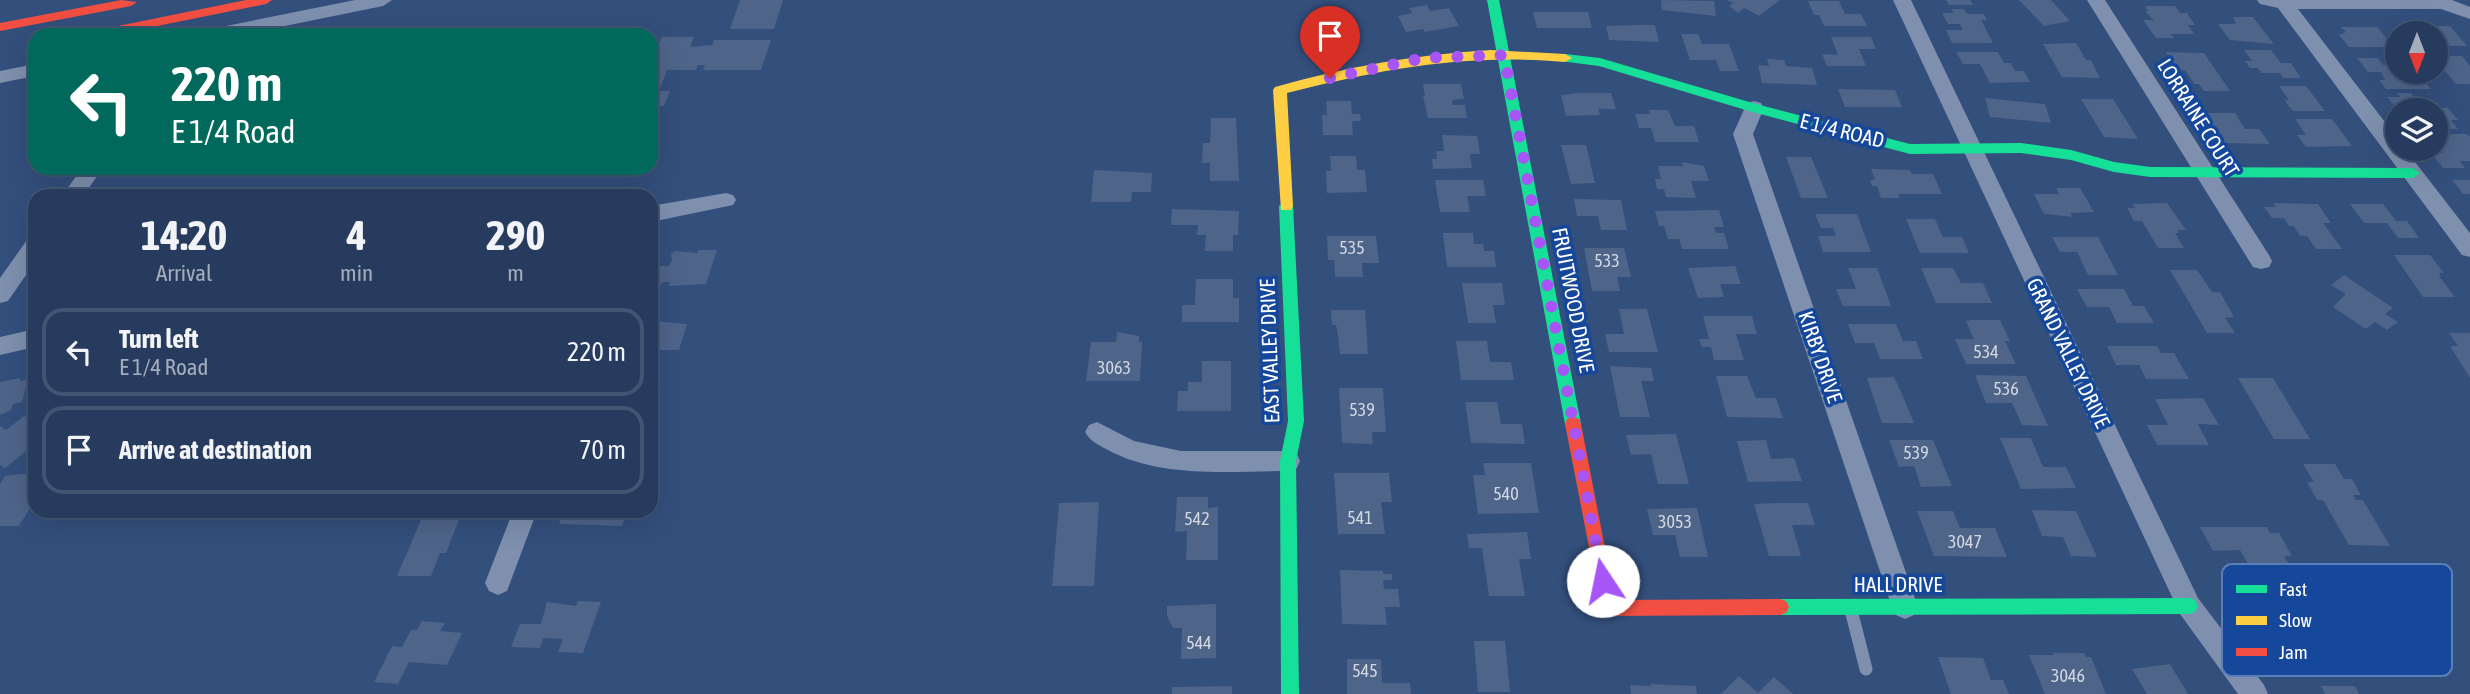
<!DOCTYPE html>
<style>
:root{--surface:#263b5d;--page:#2e4263;--text:#f1f3f6;--muted:#a4adbc;--line:#425572}
body{margin:0;font-family:"Asap Condensed",sans-serif;background:var(--page);color:var(--text);height:100vh;display:flex;flex-direction:column;font-size:26px;white-space:nowrap}
*{box-sizing:border-box;margin:0}
p{font-size:23px;color:var(--muted)}
.icon{flex:none;width:38px;height:38px;fill:none;stroke:currentColor;stroke-width:2;stroke-linecap:round;stroke-linejoin:round}
.map{position:relative;flex:1;overflow:hidden}
.panel{position:absolute;left:28px;top:189px;width:630px;height:329px;display:flex;flex-direction:column;background:var(--surface);border-radius:21px;box-shadow:0 7px 28px #0002,0 0 0 2px var(--line)}
.panel>*{flex:none}
.banner{position:absolute;left:28px;top:28px;width:630px;height:147px;border-radius:21px;box-shadow:0 7px 28px #0002,0 0 0 2px var(--line);background:#00695c;color:#fff;overflow:hidden}
.needle{width:46px;rotate:180deg}
.buttons{position:absolute;left:2385px;top:21px;display:grid;gap:14px}
.buttons a{display:grid;place-items:center;width:63px;height:63px;border-radius:50%;background:var(--surface);box-shadow:0 7px 28px #0002,0 0 0 2px var(--line);font-size:35px}
.pin{position:absolute;display:grid;place-items:center;width:60px;height:60px;color:#fff;margin:-72px -30px;border-radius:50% 50% 50% 0;rotate:-45deg;box-shadow:0 0 7px #0007}
.pin .icon{rotate:45deg}
.me{position:absolute;width:77px;margin:-38px;rotate:349deg;stroke-linejoin:round;filter:drop-shadow(0 0 5px #0008)}
.turn{display:flex;align-items:center;gap:24px;height:147px;padding:0 28px;font-size:32px}
.turn .icon{width:91px;height:91px;stroke-width:2.5}
.turn b{display:block;font-size:49px;line-height:60px}
.eta{display:flex;justify-content:space-evenly;align-items:center;height:119px;text-align:center}
.eta b{font-size:42px;font-weight:700;line-height:49px}
ul{padding:0;list-style:none}
li{display:flex;align-items:center;gap:21px;height:88px;margin:0 14px 10px;padding:0 14px;border:4px solid var(--line);border-radius:21px}
li div{flex:1}
li b{display:block;font-size:26px}
li em{font-style:normal}
.map>svg:first-child{display:block}
.building{fill:#4e6489}
.lines{fill:none;stroke-linecap:round;stroke-linejoin:round}
.lane{stroke:#7e90ae;stroke-width:13}
.street{fill:#7e90ae;fill-rule:evenodd}
.fast{fill:#16e098;fill-rule:evenodd}
.slow{fill:#ffcf43;fill-rule:evenodd}
.jam{fill:#f24e42;fill-rule:evenodd}
.route{stroke:#a855f7;stroke-width:12;stroke-dasharray:0 21.6}
.labels{text-anchor:middle;stroke-width:7;stroke-linejoin:round;paint-order:stroke}
.number-label{font-size:18px;fill:#d3d8e2}
.street-label{font-size:21px;fill:#fff;stroke:#15479a}
.key{fill:#15479a;stroke:#5b7eb8;stroke-width:2}
.key-label{font-size:19px;fill:#fff}
</style>
<div class="map">
<svg width="2470" height="694" viewBox="0 0 2470 694">
<rect width="100%" height="100%" fill="#334f7c"/>
<path class="building" d="M740,0H783L774,29H730Z
M1661,0L1714,1L1716,16L1662,10Z
M1727,0H1780L1759,16L1744,8L1738,13L1729,6L1733,3Z
M1946,0H1970L1973,5H1949Z
M2019,0H2051L2070,21L2044,26Z
M1808,1H1839L1845,14H1861L1867,26H1824L1819,15H1814Z
M1427,5L1430,11L1449,8L1459,26L1425,32L1423,29L1406,32L1398,16L1412,13L1409,8Z
M2145,6H2175L2180,13H2187L2195,25H2188L2194,34H2171L2174,38H2156L2143,20H2154L2145,11H2148Z
M1951,9H1964L1967,14H1984L1987,20H1981L1993,43H1952L1946,30H1963L1960,24H1948L1942,13H1954Z
M1533,12H1588L1592,28H1537Z
M2233,17H2253L2274,44L2230,40L2218,24H2236Z
M1638,25H1655L1659,42L1609,40L1606,26Z
M2450,26L2467,46H2436V33H2407L2402,27Z
M2341,27H2377L2394,47H2349L2339,35L2346,32Z
M1681,34H1698L1702,44H1729L1739,71H1720L1716,60H1690Z
M662,37H694L690,47L712,45L714,40H771L761,70H703L705,65H698L696,70H667L659,91H670L664,106H653L651,111V45H658Z
M1831,37H1871L1876,49H1859L1866,66H1827L1822,54L1838,55Z
M2076,43L2086,60H2091L2100,78L2062,77L2043,44Z
M2244,50H2271L2281,63H2291L2301,78H2283L2280,73H2261L2258,68H2250L2245,61H2252Z
M1956,52H1998L2004,63H2011L2015,71H2024L2030,82L1990,83L1980,64H1963Z
M2166,52L2204,53L2230,91H2204L2199,84H2194L2185,70H2176Z
M2436,56H2462L2470,66V84H2456L2436,60Z
M2357,58H2378L2383,65H2398V72H2407L2413,79L2423,80L2431,89H2386L2379,80H2385L2381,72H2368Z
M1767,59L1784,60L1786,66L1812,68L1817,85L1762,83L1758,65L1769,66Z
M1423,84H1461L1464,99L1452,100L1453,105H1465L1467,118H1428L1423,96H1425Z
M2279,86H2306L2325,111H2293L2286,103L2285,100H2289Z
M1838,89L1895,90L1902,107H1845Z
M1578,93H1611L1616,109H1598L1600,115L1566,116L1561,95Z
M2397,93H2411L2414,97H2422L2427,104L2437,103L2442,108H2448L2458,120H2451L2458,129H2436V110H2398L2387,97H2400Z
M1985,98L2045,104L2051,123L1990,117Z
M2081,99H2113L2138,139L2104,137Z
M1326,101H1351L1352,114H1360L1361,121H1352L1353,135H1323L1322,115H1327Z
M1649,110H1668L1675,126H1694L1699,142H1655L1651,128H1639L1635,114H1650Z
M2204,113H2235L2245,129H2259L2270,144L2225,143Z
M1211,118H1236L1239,181H1210V163H1202L1203,143H1210Z
M2295,119H2332L2352,146L2306,147L2297,135H2306Z
M2436,134H2468L2470,137V161H2460L2465,168H2443L2431,153H2443L2436,144Z
M1442,135L1477,136L1480,154H1470L1472,168L1433,169L1432,159H1437L1436,151H1444Z
M1561,145H1586L1595,183L1571,184Z
M1330,156H1356L1357,170H1365L1367,192L1327,193L1326,171H1331Z
M1786,157H1811L1828,198H1801Z
M1682,162L1704,166L1709,181H1691L1696,198L1666,197L1664,189H1657L1655,179H1661L1658,166H1683Z
M1871,169L1910,170L1912,174H1933L1942,194H1898L1900,198H1881L1877,186H1872L1870,180H1875Z
M1094,170L1152,173L1151,192H1132L1131,202H1091Z
M1435,180H1483L1486,196H1467L1470,212H1440Z
M2452,180H2470V194H2463Z
M2056,188H2080L2094,212L2070,213L2073,217L2044,214L2034,194H2059Z
M1574,199L1621,200L1627,230H1601L1598,216H1577Z
M2167,203L2186,230H2177L2179,233H2175L2184,248H2158L2142,221H2134L2127,208H2135L2132,204Z
M2273,203L2318,204L2331,223H2323L2342,249H2316L2307,236H2300L2294,226H2289L2284,218H2272L2264,207H2276Z
M2350,204H2383L2396,221H2407L2419,238H2398L2387,223H2364Z
M1172,209L1239,211L1238,235H1233V251H1205L1206,235H1197L1198,225H1171Z
M1719,210L1724,227H1714L1716,233H1724L1729,249H1682L1679,239H1668L1664,226H1659L1655,211Z
M1815,214H1857L1871,252H1823L1818,236H1836L1833,228H1821Z
M1906,219H1935L1943,237H1962L1969,253H1920Z
M1443,233H1473L1474,244H1483L1484,251H1494L1496,267H1447Z
M1327,236H1376L1379,263H1362L1363,277H1335L1334,260H1328Z
M2052,237H2098L2118,275H2088L2077,252H2060Z
M1584,248H1624L1631,277H1617L1620,291H1592Z
M698,250H717L706,284L669,286L670,282H662L660,287H651V266H669L672,260L671,254L675,251L697,253Z
M2394,255H2430L2444,273H2439L2441,276H2439L2455,297H2423Z
M1735,266L1741,284H1720L1724,297L1698,298L1688,268Z
M1848,268H1877L1891,306H1843L1836,289H1856Z
M1921,268H1953L1961,283H1983L1992,303H1936Z
M2170,270H2197L2212,292H2220L2234,317L2225,318L2235,333H2207Z
M2344,275L2393,308L2385,314L2398,322L2387,330L2375,322L2366,329L2333,307L2346,294L2331,285Z
M1196,279H1233V298H1239V322H1182V305H1195Z
M1462,283H1502L1505,305H1493L1496,323H1468Z
M2077,289H2124L2133,306H2144L2154,323H2117L2109,307H2087Z
M1619,309H1647L1658,352H1609L1605,334H1624Z
M1331,310H1365L1368,354H1340L1338,335L1336,325H1332Z
M1703,316H1752L1757,334H1736L1744,360H1714L1711,347H1702L1699,339H1709Z
M1973,320H2000L2010,341H2005L2016,364H1966L1955,339H1974L1966,321Z
M653,321L687,324L679,350H651Z
M1848,324H1896L1903,341H1916L1923,359H1880L1874,343H1855Z
M1117,332L1139,336V342H1142L1140,381H1086L1091,342H1116Z
M2449,333H2470V378L2450,346H2458Z
M1456,341H1487L1490,362H1511L1514,380H1461Z
M2107,346H2157L2161,353H2174L2189,379H2146L2139,365H2116Z
M1202,361H1231V411H1177L1178,391H1188V382H1202Z
M1610,366L1651,368L1654,381H1641L1650,417H1620Z
M1975,375L2026,376L2048,426L2022,425L2012,403H1986Z
M1716,376H1747L1756,398H1776L1783,418L1727,417Z
M1894,377L1902,394L1914,423H1882L1867,378Z
M20,378V381L28,379L22,402L13,404L11,410L0,415V382Z
M2238,378H2273L2310,439H2274Z
M651,388H661L652,418L651,417Z
M1339,388H1383L1386,432H1372L1373,444L1342,443Z
M2203,398L2219,425L2198,424L2209,445H2157L2147,425H2168L2155,399Z
M1465,402H1497L1501,424H1522L1525,444L1471,443Z
M24,416L35,423V444L5,468L0,465V426L6,430Z
M1676,434L1689,484H1658L1651,454L1631,455L1626,435Z
M2000,438H2031L2043,467H2066L2076,488L2021,489Z
M1766,440L1771,459L1794,458L1802,481L1748,482L1737,441Z
M1889,440H1933L1952,486L1921,487L1914,466L1899,467Z
M1483,463H1531L1539,513L1478,514L1473,475H1485Z
M2303,464H2335L2344,479H2352L2361,495H2353L2356,500H2363L2390,546L2349,545L2323,500H2317L2307,482H2314Z
M1334,473H1389L1392,502H1381L1385,534H1338Z
M20,474H35V500L19,526H0V484L5,476Z
M1177,497H1208V508L1218,507V560H1186L1187,531L1175,532Z
M1099,502L1094,586H1052L1059,503Z
M1782,503H1808L1815,525H1792L1801,556H1769L1754,504Z
M1697,508L1708,557H1680L1675,535H1653L1647,509Z
M2032,510L2076,511L2097,557L2071,556L2063,537L2042,536Z
M564,511H627L622,526L559,524Z
M1917,511H1953L1960,528H1995L2007,557L1934,556Z
M462,512L446,553H440L431,576H397L424,513Z
M2200,527H2267L2270,533H2279L2292,556H2284L2290,566L2250,567L2240,550L2213,551Z
M1527,532L1531,559H1519L1525,596H1489L1482,548H1469L1467,534Z
M1340,570L1383,571V574H1392V580H1383L1384,589H1398L1400,607H1385L1387,625L1342,624Z
M578,601L601,602L583,653L558,652L563,639L543,638L540,648L511,647L520,624H541L547,602L576,606Z
M1216,604V658L1181,659L1182,628H1173L1167,616V606Z
M422,621L445,623L440,631L462,633L447,665L409,662L398,684L374,682L392,646L402,647L411,630H417Z
M1474,641H1505L1510,692H1478Z
M2053,653H2084L2086,657H2091L2106,694H2045L2029,655H2054Z
M1938,657L1983,658L1991,680H2003L2009,694H1951Z
M1347,659H1381L1382,683H1410L1411,694H1347Z
M2170,664L2188,694H2147L2132,669Z
M1739,676L1758,693L1774,677L1793,694H1721Z
M1651,684L1696,686L1697,694H1631L1630,685L1651,686Z
M1232,686V694H1172V687Z
M2321,686H2355L2359,694H2325Z"/>
<g class="lines">
<path class="lane" d="M1851,610L1866,669"/>
<path class="street" d="M355,0H392L383,6L240,35H202L211,29Z
M1893,0H1911L2198,598L2264,685L2268,694H2238L2180,614Z
M2087,0H2105L2269,255L2272,261L2269,267L2261,269L2253,267Z
M2257,0H2452L2470,7V19L2441,9H2298L2398,139V149H2405L2470,233V257L2462,255L2278,8L2260,4Z
M35,64V76L0,83V71Z
M1754,101L1761,103L1764,108L1753,134L1918,607L1914,615L1905,619L1896,615L1892,607L1733,134L1747,103Z
M82,168H103L83,196H62Z
M726,193L733,195L736,200L733,205L651,222V206Z
M35,238V262L8,301L0,303V278L27,240Z
M35,329V347L0,355V337Z
M1097,422L1134,441L1181,451H1288L1297,454L1300,461L1297,468L1288,471C1228,471 1160,479 1106,449C1097,444 1090,441 1085,432L1089,425Z
M513,511H537L507,591L498,595L489,591L485,583Z"/>
<path class="fast" d="M1487,0H1499L1581,424L1579,429L1573,431L1567,429L1565,424Z
M1565,54L1600,58L1756,104L1910,144L2021,143L2071,150L2114,162L2150,167L2413,168L2420,173L2413,178L2150,177L2114,172L2071,160L2021,153L1910,154L1749,111L1599,66L1560,61V55Z
M1286,201L1293,206L1304,421L1296,461L1299,694H1281L1280,461L1288,421L1279,206Z
M2189,598L2195,600L2198,606L2195,612L2189,614L1780,615L1774,613L1771,607L1774,601L1780,599Z"/>
<path class="slow" d="M1491,50L1565,54L1572,58L1565,62C1467,53 1381,69 1287,93L1293,206L1291,210H1281L1273,90L1275,87C1346,67 1418,54 1491,50Z"/>
<path class="jam" d="M121,0L137,2L131,6L0,31V23Z
M246,0H272L266,4L113,35H87L93,31Z
M1573,417L1579,419L1581,424L1615,600L1780,599L1786,601L1789,607L1786,613L1780,615L1608,616L1602,614L1565,424L1567,419Z"/>
</g>
<g class="lines">
<path class="route" d="M1330,78L1424,58L1504,55L1603,581"/>
</g>
<g class="labels">
<g class="number-label">
<text x="1352" y="254">535</text>
<text x="1607" y="267">533</text>
<text x="1986" y="358">534</text>
<text x="1114" y="374">3063</text>
<text x="2006" y="395">536</text>
<text x="1362" y="416">539</text>
<text x="1916" y="459">539</text>
<text x="1506" y="500">540</text>
<text x="1360" y="524">541</text>
<text x="1197" y="525">542</text>
<text x="1675" y="528">3053</text>
<text x="1965" y="548">3047</text>
<text x="1199" y="649">544</text>
<text x="1365" y="677">545</text>
<text x="2068" y="682">3046</text>
</g>
<g class="street-label">
<text transform="translate(2198 118) rotate(58)" y="7">LORRAINE COURT</text>
<text transform="translate(1842 131) rotate(14)" y="7">E 1/4 ROAD</text>
<text transform="translate(1573 300) rotate(79)" y="7">FRUITWOOD DRIVE</text>
<text transform="translate(1270 351) rotate(-92)" y="7">EAST VALLEY DRIVE</text>
<text transform="translate(2068 353) rotate(64)" y="7">GRAND VALLEY DRIVE</text>
<text transform="translate(1820 357) rotate(71)" y="7">KIRBY DRIVE</text>
<text x="1898" y="592">HALL DRIVE</text>
</g>
</g>
<rect x="2222" y="564" width="230" height="112" rx="10" class="key"/>
<rect x="2236" y="585" width="31" height="8" fill="#16e098"/>
<rect x="2236" y="616" width="31" height="9" fill="#ffcf43"/>
<rect x="2236" y="648" width="31" height="8" fill="#f24e42"/>
<g class="key-label">
<text x="2279" y="596">Fast</text>
<text x="2279" y="627">Slow</text>
<text x="2279" y="659">Jam</text>
</g>
</svg>
<div class="buttons">
<a><svg class="needle" viewBox="-14 -14 28 28"><path d="M0-13l5 13h-10z" fill="#e53935"/><path d="M0 13l5-13h-10z" fill="#a4adbc"/></svg></a>
<a><svg class="icon" aria-label="layers" viewBox="0 0 24 24"><path d="M12 4l9 5-9 5-9-5zM3 14l9 5 9-5"/></svg></a>
</div>
<div class="pin" style="left:1330px;top:78px;background:#d93025"><svg class="icon" aria-label="arrive" viewBox="0 0 24 24"><path d="M6 21V4h12l-3 4 3 4H6"/></svg></div>
<svg class="me" style="left:1603px;top:581px" viewBox="-20 -20 40 40"><circle r="19" fill="#fff"/><path d="M0-13L10 11 0 6-10 11z" fill="#a855f7"/></svg>
<div class="banner">
<div class="turn"><svg class="icon" aria-label="left" viewBox="0 0 24 24"><path d="M17 20v-9H6M10 6l-5 5 5 5"/></svg><div><b>220 m</b>E 1/4 Road</div></div>
</div>
<section class="panel">
<div class="eta">
<div><b>14:20</b><p>Arrival</p></div>
<div><b>4</b><p>min</p></div>
<div><b>290</b><p>m</p></div>
</div>
<ul>
<li><svg class="icon" aria-label="left" viewBox="0 0 24 24"><path d="M17 20v-9H6M10 6l-5 5 5 5"/></svg><div><b>Turn left</b><p>E 1/4 Road</p></div><em>220 m</em></li>
<li><svg class="icon" aria-label="arrive" viewBox="0 0 24 24"><path d="M6 21V4h12l-3 4 3 4H6"/></svg><div><b>Arrive at destination</b></div><em>70 m</em></li>
</ul>
</section>
</div>
